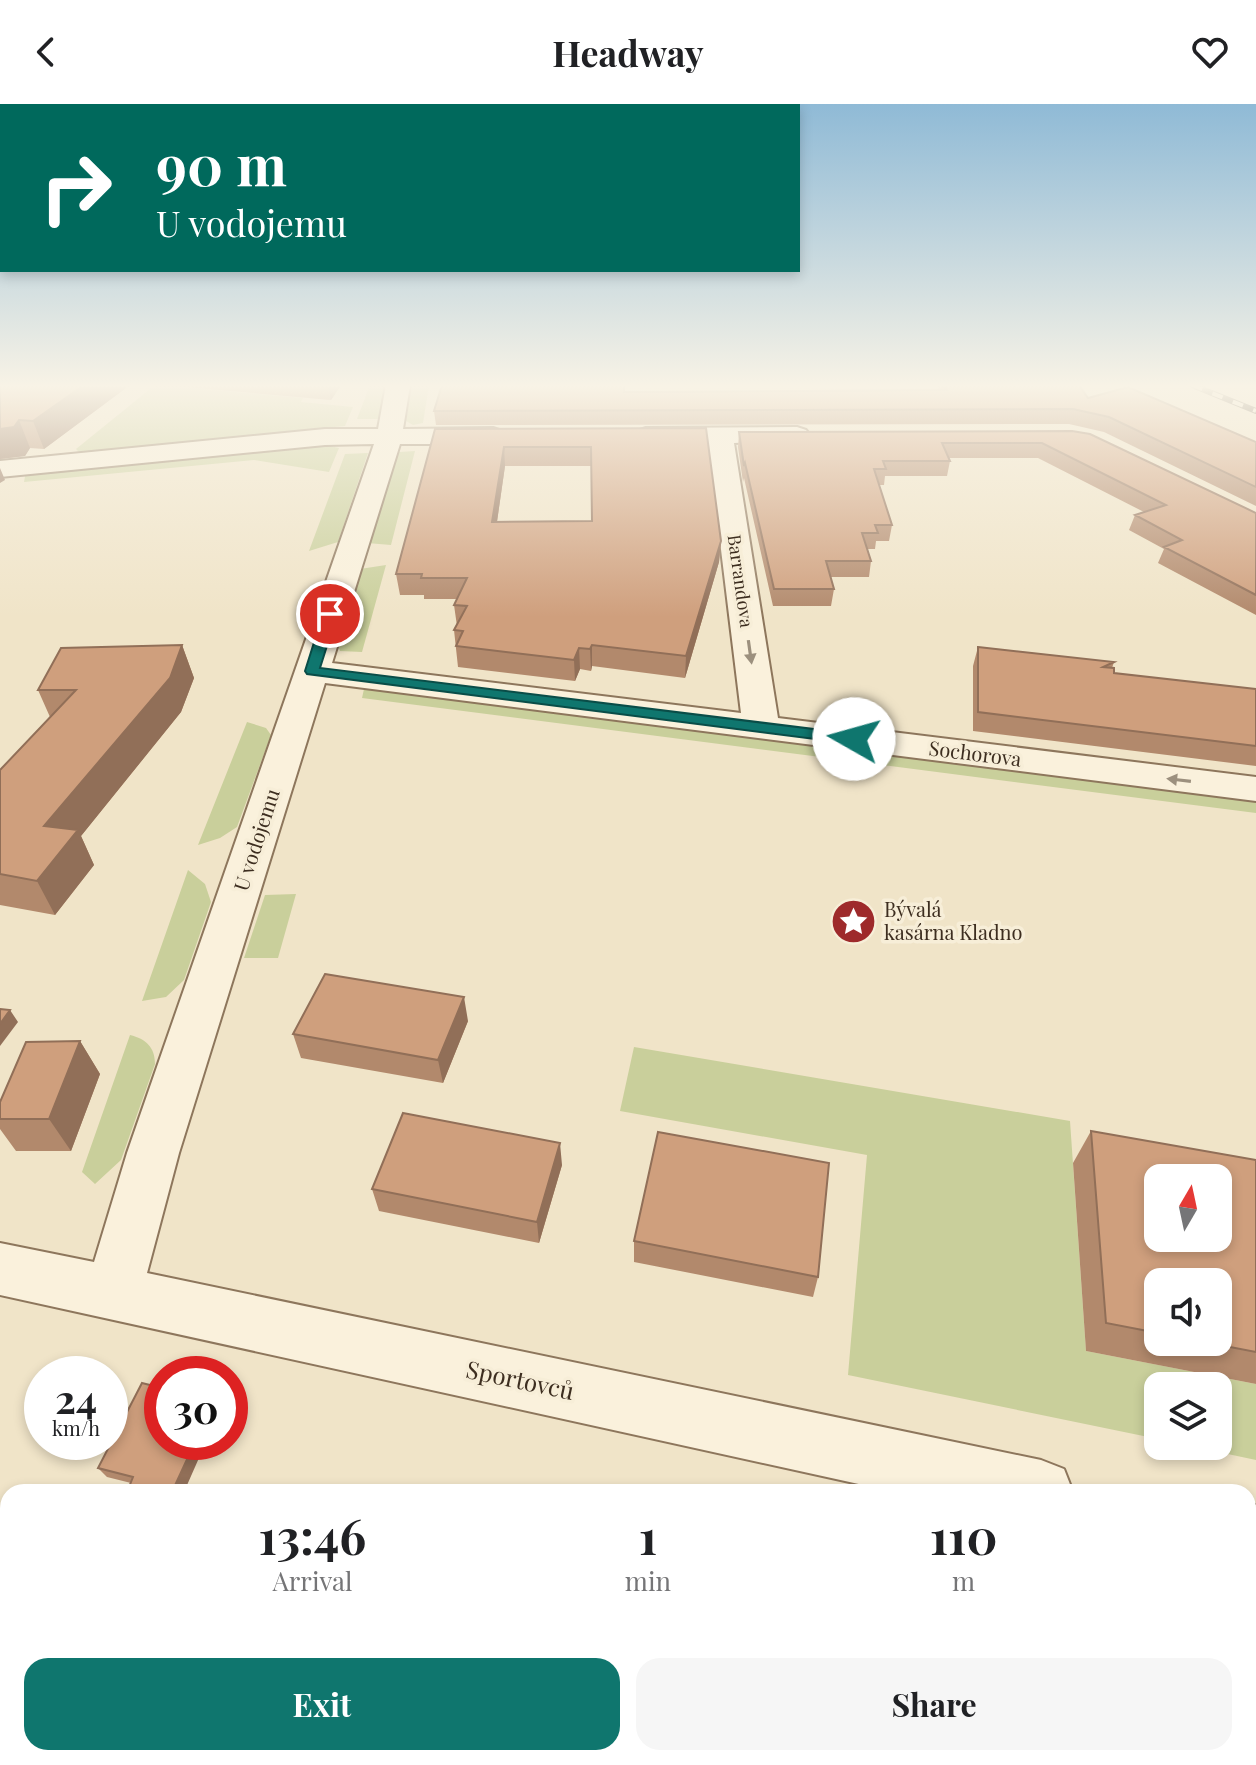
<!DOCTYPE html>
<meta charset="utf-8">
<style>
:root{--surface:#fff;--page:#f6f6f6;--text:#202124;--muted:#757577;--accent:#0f766e}
body{margin:0;font-family:"Playfair Display",serif;background:var(--page);color:var(--text);height:100vh;display:flex;flex-direction:column;font-size:30px;white-space:nowrap}
*{box-sizing:border-box;margin:0}
p{font-size:26px;color:var(--muted)}
.icon{flex:none;width:44px;height:44px;fill:none;stroke:currentColor;stroke-width:2;stroke-linecap:round;stroke-linejoin:round}
.map{position:relative;flex:1;overflow:hidden}
.sheet{position:absolute;left:0px;top:1380px;width:1256px;height:282px;display:flex;flex-direction:column;background:var(--surface);border-radius:24px 24px 0 0;box-shadow:0 4px 12px #0003}
.sheet>*{flex:none}
.banner{position:absolute;left:0px;top:0px;width:800px;height:168px;box-shadow:0 4px 12px #0003;background:#00695c;color:#fff;overflow:hidden}
.needle{width:52px;rotate:9deg}
.controls{position:absolute;left:1144px;top:1060px;display:grid;gap:16px}
.controls a{display:grid;place-items:center;width:88px;height:88px;border-radius:16px;background:var(--surface);box-shadow:0 4px 12px #0003;font-size:40px}
.speed{position:absolute;left:24px;top:1252px;display:flex;gap:16px;font-size:40px;font-weight:700;text-align:center}
.speed>*{display:grid;place-content:center;width:104px;height:104px;border-radius:50%;background:var(--surface);box-shadow:0 4px 12px #0003;line-height:1}
.speed small{font-size:20px;font-weight:400}
.speed .limit{border:12px solid #d22;background:#fff;color:#111}
.pin{position:absolute;display:grid;place-items:center;width:68px;height:68px;color:#fff;margin:-34px;border:4px solid #fff;border-radius:50%;box-shadow:0 2px 8px #0007}
.me{position:absolute;width:88px;margin:-44px;rotate:277deg;stroke-linejoin:round;filter:drop-shadow(0 0 6px #0008)}
.turn{display:flex;align-items:center;gap:28px;height:168px;padding:0 24px;font-size:36px}
.turn .icon{width:104px;height:104px;stroke-width:2.5}
.turn b{display:block;font-size:56px;line-height:68px}
.eta{display:flex;justify-content:space-evenly;align-items:center;height:136px;text-align:center}
.eta b{font-size:48px;font-weight:700;line-height:56px}
.primary-button{display:flex;gap:16px;margin-top:auto;padding:16px 24px}
.primary-button a{flex:1;height:92px;border-radius:24px;background:var(--accent);color:#fff;font-size:32px;font-weight:700;line-height:92px;text-align:center}
.primary-button a+a{background:var(--page);color:var(--text)}
header{display:flex;justify-content:space-between;align-items:center;height:104px;padding:0 24px;background:var(--surface);font-size:36px;font-weight:700}
.map>svg:first-child{display:block}
.green{fill:#c9cf9b}
.lines{fill:none;stroke-linecap:round;stroke-linejoin:round}
.street-casing{stroke:#8d765c;stroke-width:4}
.street{fill:#faf1dc;fill-rule:evenodd}
.rail-casing{stroke:#3d2e20;stroke-width:6}
.rail{stroke:#f7eed8;stroke-width:4;stroke-dasharray:11;stroke-linecap:butt}
.wall{fill:#b2896c;fill-rule:evenodd}
.shaded-wall{fill:#916f58}
.building{fill:#cf9f7d;stroke:#916f58;stroke-width:2;fill-rule:evenodd}
.oneway{fill:#9c907e}
.route{fill:#0f766e;stroke:#0a4d48;stroke-width:2}
.labels{text-anchor:middle;stroke-width:7;stroke-linejoin:round;paint-order:stroke}
.far-street-label{font-size:18px;fill:#3d2e20;stroke:#f7eed8}
.street-label{font-size:20px;fill:#3d2e20;stroke:#f7eed8}
.poi-label{font-size:20px;fill:#3d2e20;stroke:#f7eed8;text-anchor:start}
.near-street-label{font-size:24px;fill:#3d2e20;stroke:#f7eed8}
</style>
<header><svg class="icon" aria-label="back" viewBox="0 0 24 24"><path d="M15 5l-7 7 7 7"/></svg>Headway<svg class="icon" aria-label="heart" viewBox="0 0 24 24"><path d="M12 20l-8-8c-3-5 5-10 8-4 3-6 11-1 8 4z"/></svg></header>
<div class="map">
<svg width="1256" height="1661" viewBox="0 0 1256 1661">
<rect width="100%" height="100%" fill="#f0e4c8"/>
<path class="green" d="M155,281L303,294L301,298L353,303L345,322L79,348L76,345Z
M370,281H386L380,315H357Z
M412,281H429L423,319L413,321L406,317Z
M316,339L339,344L329,368L254,356L24,378L26,367Z
M415,347L391,441L367,439L396,351L399,348Z
M368,349L338,438L309,447L345,350Z
M386,461L362,548L340,547L337,538L360,465Z
M364,585L1256,696V709L362,594Z
M247,618L266,624L271,631L237,723L220,734L198,741Z
M188,766L205,780L211,798L184,876L166,893L142,897Z
M296,790L278,854H244L265,791Z
M130,931C146,935 155,943 155,960L121,1056L95,1080L82,1068Z
M634,943L1070,1017L1086,1247L1256,1280V1356L1190,1342H1218V1282H1158V1335L848,1271L867,1051L620,1007Z
M0,1477L8,1494V1609L0,1616Z"/>
<g class="lines">
<defs>
<path id="street" d="M386,281H410L403,325L493,324L502,327L506,332L502,337L493,340H400L332,559L741,609L708,339L646,340L637,337L633,332L637,327L646,324L797,323L806,326L810,331L806,336L734,339L778,614L1256,673V697L325,579L179,1049L147,1169L1041,1356L1064,1365L1073,1388H895L0,1191V1139L94,1158L127,1049L374,340L325,341L0,373V357L325,325H378Z
M1248,1399L1256,1401V1467L1248,1465Z"/>
</defs>
<use href="#street" class="street-casing"/>
<use href="#street" class="street"/>
<defs>
<path id="rail" d="M1192,281L1256,307"/>
</defs>
<use href="#rail" class="rail-casing"/>
<use href="#rail" class="rail"/>
</g>
<path class="wall" d="M0,281H130L44,345L30,344L25,352L0,355Z
M162,281H341L331,296Z
M939,281H1079L1088,294L1256,338V402L1104,328L1069,320L436,321L434,307L624,288L938,286Z
M706,324L721,437L719,458L685,574L592,562L591,567L580,565L575,577L458,563L454,526L457,522L454,501L457,495H424V491H400L396,470L435,325ZM505,362H591L592,417L497,418Z
M1072,327L1256,409V511L1158,459L1164,445L1129,426L1135,411L1144,408L1038,354H949L950,357L947,372H885L884,381H879L892,421L889,437H876L875,445H867L871,457L869,473H831L834,485L831,502H773L744,374L743,378L738,343L739,328Z
M182,541L194,574L181,608L81,732L94,761L55,811L0,801V666L50,613L38,586Z
M978,543L1114,558L1112,564L1114,569L1256,585V662L973,627V562Z
M468,917L443,979L301,954L293,930Z
M80,937L100,970L71,1047H16L0,1025V998Z
M1091,1027L1256,1056V1280L1086,1247L1073,1059ZM1158,1178L1218,1238H1158Z
M562,1061L539,1139L379,1107L372,1085Z
M634,1137L818,1173L813,1193L634,1158Z
M142,1279L184,1388L131,1379L107,1373L98,1364Z"/>
<path class="shaded-wall" d="M84,281H130L44,345L33,317Z
M328,281H341L331,296Z
M19,316L30,344L25,352L0,355V325Z
M504,343L505,362L494,438L492,418Z
M0,364L5,376L0,379Z
M721,437L719,458L685,574L686,552Z
M182,541L194,574L181,608L81,732L94,761L55,811L37,777L44,722Z
M592,541V562L591,567L590,545Z
M579,544L580,565L575,577L574,556Z
M464,893L468,917L443,979L438,956Z
M10,906L18,918L0,942V920Z
M80,937L100,970L71,1047L49,1015Z
M560,1039L562,1061L539,1139L537,1118Z
M195,1338H206L184,1388H172Z
M167,1654H193L186,1661H167L165,1656Z"/>
<path class="building" d="M0,281H84L33,317L19,316L14,323L0,325Z
M442,281H624V288L947,286L944,281H1079L1088,294L1128,283L1256,338V383L1109,313L1073,305L434,307Z
M706,324L721,437L686,552L592,541L590,545L579,544L574,556L456,542L463,527L454,526L467,502L454,501L467,474H421L422,470H396L435,325ZM504,343H591L592,417L492,418Z
M1072,327L1090,330L1256,409V491L1164,443L1182,436L1135,411L1166,401L1042,339H942L950,357H883L886,365H874L892,421H875L878,429H862L871,457H826L834,485H774L745,359L744,362L739,328Z
M182,541L170,574L44,722L78,726L37,777L0,770V666L76,586H38L61,544Z
M978,543L1114,558L1103,563L1114,564V569L1256,585V642L978,608Z
M325,870L464,893L438,956L293,930Z
M0,905L10,906L0,920Z
M80,937L49,1015H0V998L26,938Z
M403,1009L560,1039L537,1118L372,1085Z
M1091,1027L1256,1056V1248L1204,1238H1218V1178H1158V1229L1106,1219ZM1158,1074H1218V1134H1158Z
M658,1028L829,1059L818,1173L634,1137Z
M142,1279L162,1284V1338H195L172,1388H127L133,1373L98,1364Z
M33,1654H167L165,1656L167,1661H25Z"/>
<defs><path id="oneway-solid" d="M-6-.8H1V-3.2L6.5 0L1 3.2V.8H-6Z" transform="scale(2)"/></defs>
<g class="oneway">
<use href="#oneway-solid" transform="translate(750 548) rotate(82)"/>
<use href="#oneway-solid" transform="translate(1179 676) rotate(-173)"/>
</g>
<linearGradient id="sky" x2="0" y2="1"><stop stop-color="#8fbad6"/><stop offset="0.55" stop-color="#f8f3e6"/><stop offset="1" stop-color="#f8f3e6" stop-opacity="0"/></linearGradient>
<rect width="1256" height="513" fill="url(#sky)"/>
<path class="route" d="M330,506L337,510L320,564L854,630L861,635L854,640L307,570L305,567L323,510Z"/>
<defs>
<symbol id="sight-disc" viewBox="-11 -11 22 22"><circle r="9.5" fill="#9e2a2b" stroke="#f7eed8"/><path d="M0-6L1.8-2.2L6-1.7L2.9 1.2L3.7 5.4L0 3.3L-3.7 5.4L-2.9 1.2L-6-1.7L-1.8-2.2Z" fill="#fff"/></symbol>
</defs>
<g fill-rule="evenodd">
<use href="#sight-disc" x="828" y="792" width="51" height="51"/>
</g>
<g class="labels">
<g class="far-street-label">
<text transform="translate(740 477) rotate(82)" y="6">Barrandova</text>
</g>
<g class="street-label">
<text transform="translate(975 650) rotate(7)" y="7">Sochorova</text>
<text transform="translate(257 736) rotate(-72)" y="7">U vodojemu</text>
</g>
<g class="poi-label">
<text x="884" y="813">Bývalá<tspan x="884" dy="23">kasárna Kladno</tspan></text>
</g>
<g class="near-street-label">
<text transform="translate(520 1277) rotate(12)" y="8">Sportovců</text>
</g>
</g>
</svg>
<div class="controls">
<a><svg class="needle" viewBox="-14 -14 28 28"><path d="M0-13l5 13h-10z" fill="#e53935"/><path d="M0 13l5-13h-10z" fill="#757577"/></svg></a>
<a><svg class="icon" aria-label="sound" viewBox="0 0 24 24"><path d="M4 9h4l5-4v14l-5-4H4zM17 9q2 3 0 6"/></svg></a>
<a><svg class="icon" aria-label="layers" viewBox="0 0 24 24"><path d="M12 4l9 5-9 5-9-5zM3 14l9 5 9-5"/></svg></a>
</div>
<div class="speed"><div>24<small>km/h</small></div><div class="limit">30</div></div>
<div class="pin" style="left:330px;top:510px;background:#d93025"><svg class="icon" aria-label="arrive" viewBox="0 0 24 24"><path d="M6 21V4h12l-3 4 3 4H6"/></svg></div>
<svg class="me" style="left:854px;top:635px" viewBox="-20 -20 40 40"><circle r="19" fill="#fff"/><path d="M0-13L10 11 0 6-10 11z" fill="#0f766e"/></svg>
<div class="banner">
<div class="turn"><svg class="icon" aria-label="right" viewBox="0 0 24 24"><path d="M7 20v-9h11M14 6l5 5-5 5"/></svg><div><b>90 m</b>U vodojemu</div></div>
</div>
<section class="sheet">
<div class="eta">
<div><b>13:46</b><p>Arrival</p></div>
<div><b>1</b><p>min</p></div>
<div><b>110</b><p>m</p></div>
</div>
<div class="primary-button"><a>Exit</a><a>Share</a></div>
</section>
</div>
